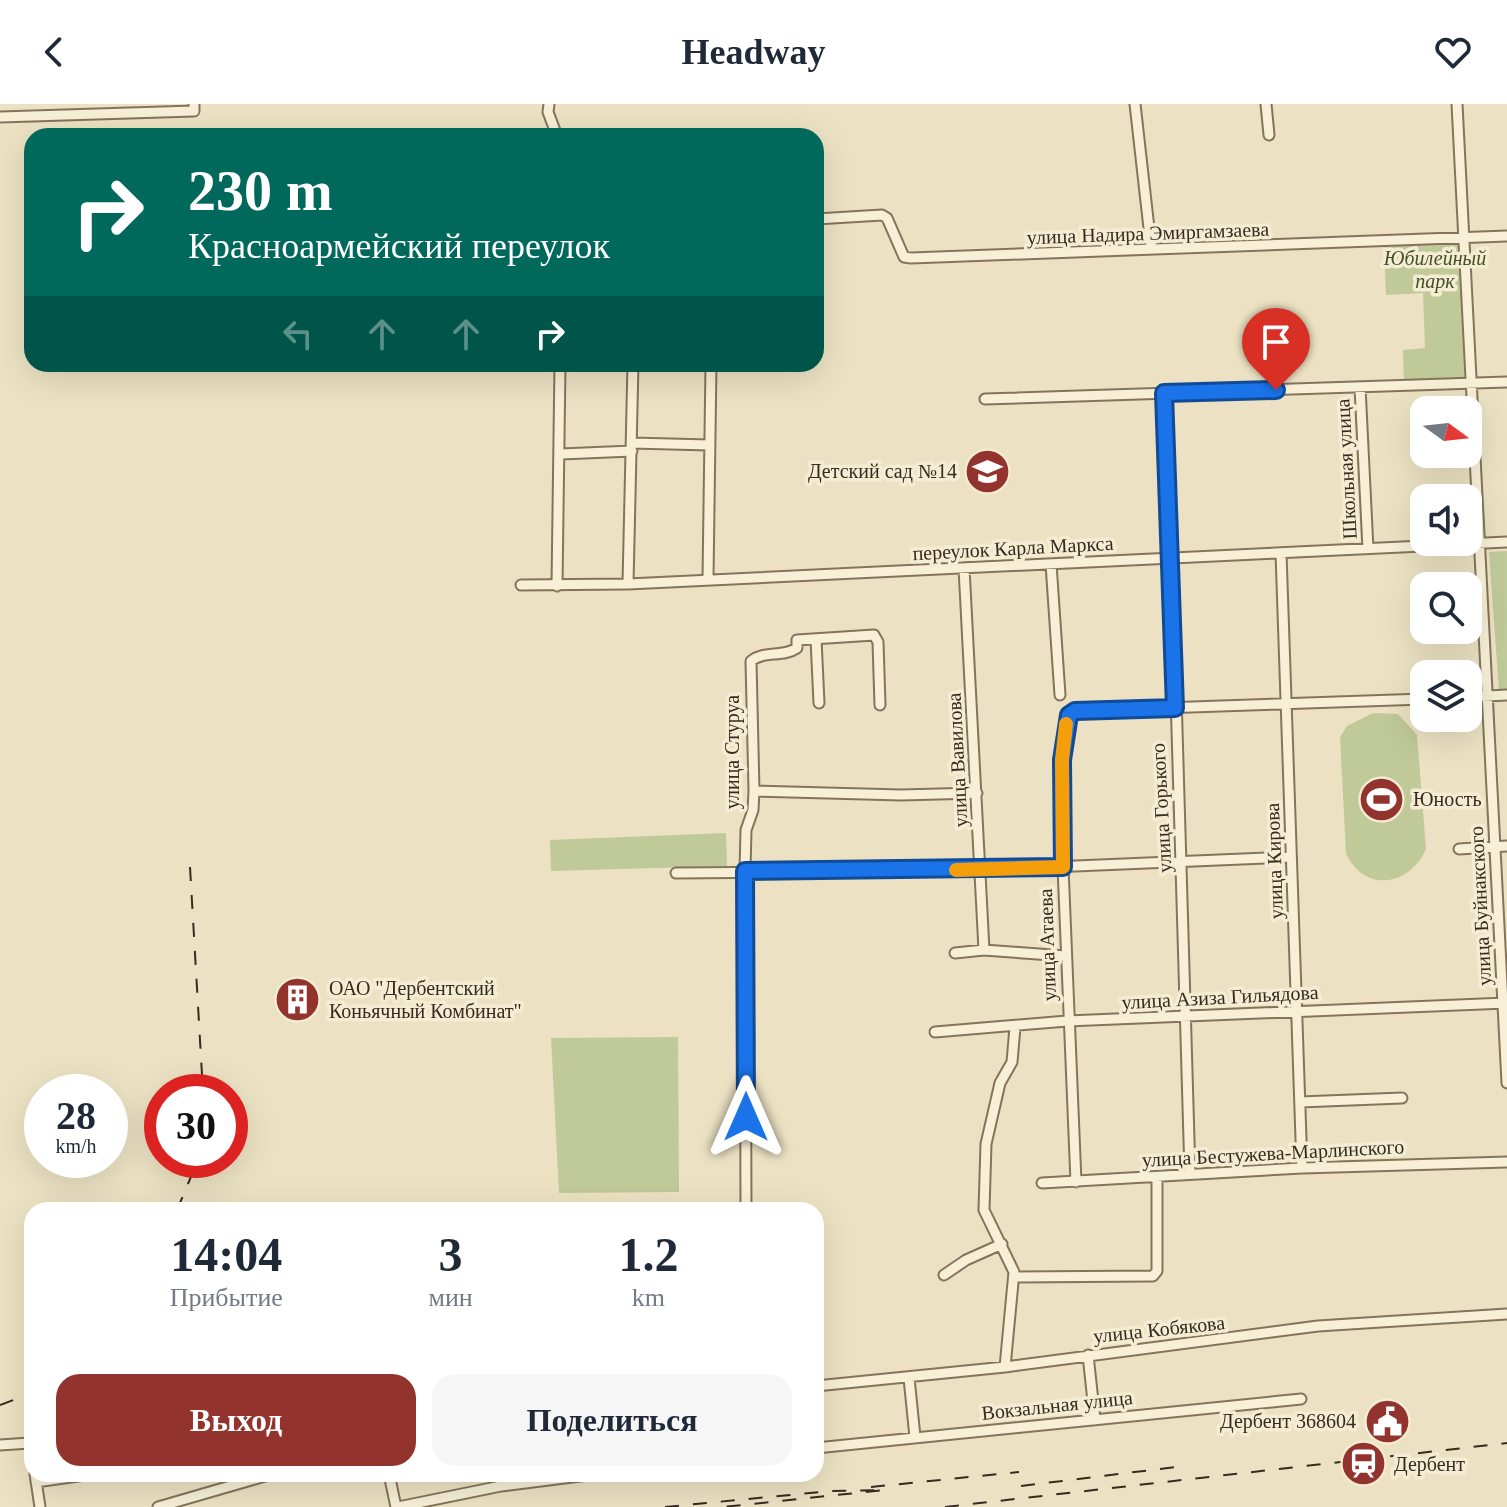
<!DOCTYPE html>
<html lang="ru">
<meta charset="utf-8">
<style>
:root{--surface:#fff;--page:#f6f6f7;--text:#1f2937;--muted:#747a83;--accent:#92332e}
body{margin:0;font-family:"Times New Roman",serif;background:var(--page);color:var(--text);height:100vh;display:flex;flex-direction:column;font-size:30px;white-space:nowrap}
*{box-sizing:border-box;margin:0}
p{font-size:26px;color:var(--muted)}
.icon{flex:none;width:44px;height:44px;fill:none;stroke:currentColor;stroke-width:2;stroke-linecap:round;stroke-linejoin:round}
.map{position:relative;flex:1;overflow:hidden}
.side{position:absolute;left:24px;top:1098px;width:800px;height:280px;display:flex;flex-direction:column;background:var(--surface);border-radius:24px;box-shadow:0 8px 32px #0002}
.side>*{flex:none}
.banner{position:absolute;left:24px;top:24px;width:800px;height:244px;border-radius:24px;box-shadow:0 8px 32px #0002;background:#00695c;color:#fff;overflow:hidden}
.needle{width:52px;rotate:105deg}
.controls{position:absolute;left:1410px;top:292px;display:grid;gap:16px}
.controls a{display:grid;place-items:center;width:72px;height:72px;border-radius:16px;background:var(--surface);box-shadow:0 8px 32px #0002;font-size:40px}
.speed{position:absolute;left:24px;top:970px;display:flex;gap:16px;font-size:40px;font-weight:700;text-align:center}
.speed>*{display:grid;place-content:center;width:104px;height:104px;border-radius:50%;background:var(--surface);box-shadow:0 8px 32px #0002;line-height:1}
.speed small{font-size:20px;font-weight:400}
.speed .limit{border:12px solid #d22;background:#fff;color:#111}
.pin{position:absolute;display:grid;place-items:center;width:68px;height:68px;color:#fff;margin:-82px -34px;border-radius:50% 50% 50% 0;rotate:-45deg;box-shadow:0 0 8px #0007}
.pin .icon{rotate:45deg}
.me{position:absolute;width:88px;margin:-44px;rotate:0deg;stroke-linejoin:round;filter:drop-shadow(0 0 6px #0008)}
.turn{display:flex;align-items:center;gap:28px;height:168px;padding:0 32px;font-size:36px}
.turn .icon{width:104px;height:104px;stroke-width:2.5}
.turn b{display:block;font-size:56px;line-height:68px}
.lanes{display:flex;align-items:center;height:76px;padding:0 32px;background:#0003;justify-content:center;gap:40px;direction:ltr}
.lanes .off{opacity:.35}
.eta{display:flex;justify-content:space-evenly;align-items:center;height:136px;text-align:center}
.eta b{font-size:48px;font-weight:600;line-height:56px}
.cta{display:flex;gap:16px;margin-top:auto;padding:16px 32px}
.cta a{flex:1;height:92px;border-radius:24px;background:var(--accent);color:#fff;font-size:32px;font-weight:600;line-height:92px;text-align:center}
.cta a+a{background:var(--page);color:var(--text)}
header{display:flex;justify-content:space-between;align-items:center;height:104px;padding:0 32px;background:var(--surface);font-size:36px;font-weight:600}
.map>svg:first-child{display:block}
.green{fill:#c0c998}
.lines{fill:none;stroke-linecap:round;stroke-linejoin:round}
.minor-casing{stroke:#85745b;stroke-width:13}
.minor{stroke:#f7efd6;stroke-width:9}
.rail{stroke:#362b1e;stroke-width:2;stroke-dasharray:14 14;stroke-linecap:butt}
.route-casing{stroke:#114b97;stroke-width:20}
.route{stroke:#1a73e8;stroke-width:14}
.slow{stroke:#f59e0b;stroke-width:14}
.labels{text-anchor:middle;stroke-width:7;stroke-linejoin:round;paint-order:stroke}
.street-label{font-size:20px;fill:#362b1e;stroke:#f4ecd3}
.park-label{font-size:20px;font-style:italic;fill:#445126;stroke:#f4ecd3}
.poi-label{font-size:20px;fill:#362b1e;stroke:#f4ecd3;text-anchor:start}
</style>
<header><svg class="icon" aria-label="back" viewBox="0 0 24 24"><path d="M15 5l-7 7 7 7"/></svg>Headway<svg class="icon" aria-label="heart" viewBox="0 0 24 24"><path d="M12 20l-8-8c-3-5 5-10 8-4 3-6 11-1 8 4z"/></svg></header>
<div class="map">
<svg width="1507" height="1403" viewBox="0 0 1507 1403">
<rect width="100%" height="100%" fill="#ece2c3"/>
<path class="green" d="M1461,137L1466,278L1404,280L1403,246L1425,244L1423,189L1386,191L1384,141Z
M1507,447V586L1499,587L1489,448Z
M1373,609L1398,610L1417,631L1426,745C1409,783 1364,789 1346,749L1340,633L1347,622Z
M726,729L727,762L551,767L550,736Z
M678,933L679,1088L559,1089L551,934Z"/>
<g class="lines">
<defs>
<path id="minor" d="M549,0L548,8L557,32
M1135,0L1151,142
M1266,0L1269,31
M1457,0L1507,979
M0,13L194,7V0
M816,115L882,111L887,114L904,153L911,154L1507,132
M1360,283L1368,445
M1164,289L1172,454L1190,1070
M985,295L1507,278
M632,339L709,341
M561,350L632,347
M1281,449L1302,1064
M1051,460L1060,591
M964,464L984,846
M708,474L711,260
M628,480L633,260
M521,481L628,480L1507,438
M557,482L560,260
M816,535L819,599
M1468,593L1507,591
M754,687L901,691L977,689
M1459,745L1507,742
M676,769L982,766L1291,753
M955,849L984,846L1065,852
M935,928L1067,917L1506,899
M1300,998L1402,994
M1076,1078L1063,763L1062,656L1069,611L1075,607L1424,595
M1042,1079L1302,1064L1507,1058
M746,1106L745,767L746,726L753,706L754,687L751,557C765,546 782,554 797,544V536L874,531L878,538L880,601
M944,1171L966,1156L1002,1140
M1015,1173L1153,1172L1157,1167V1073
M1088,1251L1095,1316
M1005,1263L1014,1168L984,1106L986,1040L1000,979L1012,958L1015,923
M909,1274L915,1333
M816,1282L1005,1263L1318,1222L1507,1210
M31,1284L32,1350
M0,1341L30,1339
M816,1344L1301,1295
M35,1370L40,1403
M389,1370L396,1403
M36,1378L92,1370
M158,1403L272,1370
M398,1403L501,1382L596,1370"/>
</defs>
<use href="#minor" class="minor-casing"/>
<use href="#minor" class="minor"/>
<path class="rail" d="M190,763L203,988
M177,1106L198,1056
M0,1301L32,1289
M1021,1382L1184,1362
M871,1383L1019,1368
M665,1403L831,1387L884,1386L723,1403
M945,1403L1507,1339"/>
</g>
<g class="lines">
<defs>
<path id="route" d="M746,1013L745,767L1063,763L1062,656L1069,611L1075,607L1175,604L1164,289L1276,286"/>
</defs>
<use href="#route" class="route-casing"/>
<use href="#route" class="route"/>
<path class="slow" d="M956,766L1063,763L1062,656L1066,620"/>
</g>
<defs>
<symbol id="school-disc" viewBox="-11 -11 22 22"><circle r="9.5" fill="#92332e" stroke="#f4ecd3"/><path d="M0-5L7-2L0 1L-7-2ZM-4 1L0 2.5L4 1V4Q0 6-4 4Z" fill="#fff"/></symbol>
<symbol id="stadium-disc" viewBox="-11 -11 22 22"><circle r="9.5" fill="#92332e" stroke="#f4ecd3"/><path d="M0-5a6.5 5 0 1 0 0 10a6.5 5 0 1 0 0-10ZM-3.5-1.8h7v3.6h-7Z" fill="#fff"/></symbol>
<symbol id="building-disc" viewBox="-11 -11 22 22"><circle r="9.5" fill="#92332e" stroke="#f4ecd3"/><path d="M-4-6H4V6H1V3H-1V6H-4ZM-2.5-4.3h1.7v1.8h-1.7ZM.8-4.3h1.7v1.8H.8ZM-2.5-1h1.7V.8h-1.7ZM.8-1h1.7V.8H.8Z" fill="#fff"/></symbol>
<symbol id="civic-disc" viewBox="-11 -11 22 22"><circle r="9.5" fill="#92332e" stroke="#f4ecd3"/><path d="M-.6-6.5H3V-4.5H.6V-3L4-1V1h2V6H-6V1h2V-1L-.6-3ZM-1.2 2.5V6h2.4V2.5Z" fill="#fff"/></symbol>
<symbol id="station-disc" viewBox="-11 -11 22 22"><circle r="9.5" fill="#92332e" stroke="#f4ecd3"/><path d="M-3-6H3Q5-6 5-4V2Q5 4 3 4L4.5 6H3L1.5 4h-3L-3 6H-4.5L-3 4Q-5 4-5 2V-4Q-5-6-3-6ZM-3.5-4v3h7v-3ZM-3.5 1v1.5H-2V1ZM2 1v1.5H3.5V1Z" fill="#fff"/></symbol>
</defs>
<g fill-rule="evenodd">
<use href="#school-disc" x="962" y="342" width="51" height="51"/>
<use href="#stadium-disc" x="1356" y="670" width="51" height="51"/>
<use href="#building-disc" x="272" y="870" width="51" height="51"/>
<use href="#civic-disc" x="1362" y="1292" width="51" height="51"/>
<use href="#station-disc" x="1338" y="1334" width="51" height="51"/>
</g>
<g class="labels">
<g class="street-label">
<text transform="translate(1148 129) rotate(-2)" y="7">улица Надира Эмиргамзаева</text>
<text transform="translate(1346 365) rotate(-93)" y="7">Школьная улица</text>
<text transform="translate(1013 444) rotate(-3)" y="7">переулок Карла Маркса</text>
<text transform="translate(732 648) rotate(-90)" y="7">улица Стуруа</text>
<text transform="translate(957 656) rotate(-93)" y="7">улица Вавилова</text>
<text transform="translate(1161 704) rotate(-93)" y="7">улица Горького</text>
<text transform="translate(1274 757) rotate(-92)" y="7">улица Кирова</text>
<text transform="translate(1480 802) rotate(-93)" y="7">улица Буйнакского</text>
<text transform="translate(1047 841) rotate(-92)" y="7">улица Атаева</text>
<text transform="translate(1220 893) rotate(-3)" y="7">улица Азиза Гильядова</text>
<text transform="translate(1273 1049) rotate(-3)" y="7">улица Бестужева-Марлинского</text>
<text transform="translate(1159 1225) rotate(-6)" y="7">улица Кобякова</text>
<text transform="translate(1057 1301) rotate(-6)" y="7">Вокзальная улица</text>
</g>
<g class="park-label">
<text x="1435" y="161">Юбилейный<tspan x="1435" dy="23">парк</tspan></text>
</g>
<g class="poi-label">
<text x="957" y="374" text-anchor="end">Детский сад №14</text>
<text x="1413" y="702">Юность</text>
<text x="329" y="891">ОАО "Дербентский<tspan x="329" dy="23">Коньячный Комбинат"</tspan></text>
<text x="1356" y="1324" text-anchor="end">Дербент 368604</text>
<text x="1394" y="1367">Дербент</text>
</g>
</g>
</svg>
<div class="controls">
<a><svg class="needle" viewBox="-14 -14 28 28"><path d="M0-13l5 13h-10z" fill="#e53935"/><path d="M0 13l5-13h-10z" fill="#747a83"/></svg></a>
<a><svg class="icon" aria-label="sound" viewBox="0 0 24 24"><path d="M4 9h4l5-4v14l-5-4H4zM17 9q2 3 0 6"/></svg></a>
<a><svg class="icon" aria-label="search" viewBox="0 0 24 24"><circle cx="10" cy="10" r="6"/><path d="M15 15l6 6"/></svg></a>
<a><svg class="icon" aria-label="layers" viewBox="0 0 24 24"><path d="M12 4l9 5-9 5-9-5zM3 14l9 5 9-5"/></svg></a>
</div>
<div class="speed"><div>28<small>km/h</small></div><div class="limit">30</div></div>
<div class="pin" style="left:1276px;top:286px;background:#d93025"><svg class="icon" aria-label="arrive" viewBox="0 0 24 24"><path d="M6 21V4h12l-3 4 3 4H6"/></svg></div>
<svg class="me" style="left:746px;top:1013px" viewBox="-20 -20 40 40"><path d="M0-17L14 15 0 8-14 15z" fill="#1a73e8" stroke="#fff" stroke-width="4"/></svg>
<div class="banner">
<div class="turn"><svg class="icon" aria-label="right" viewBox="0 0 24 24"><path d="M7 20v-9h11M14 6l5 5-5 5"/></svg><div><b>230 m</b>Красноармейский переулок</div></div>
<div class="lanes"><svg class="icon off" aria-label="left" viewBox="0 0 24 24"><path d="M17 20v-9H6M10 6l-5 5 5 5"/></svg><svg class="icon off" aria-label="ahead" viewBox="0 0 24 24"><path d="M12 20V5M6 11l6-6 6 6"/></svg><svg class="icon off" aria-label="ahead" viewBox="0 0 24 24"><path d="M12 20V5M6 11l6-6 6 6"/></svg><svg class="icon" aria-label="right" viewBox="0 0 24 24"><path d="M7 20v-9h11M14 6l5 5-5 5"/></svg></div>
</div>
<section class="side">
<div class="eta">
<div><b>14:04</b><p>Прибытие</p></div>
<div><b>3</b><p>мин</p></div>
<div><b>1.2</b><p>km</p></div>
</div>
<div class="cta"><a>Выход</a><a>Поделиться</a></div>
</section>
</div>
